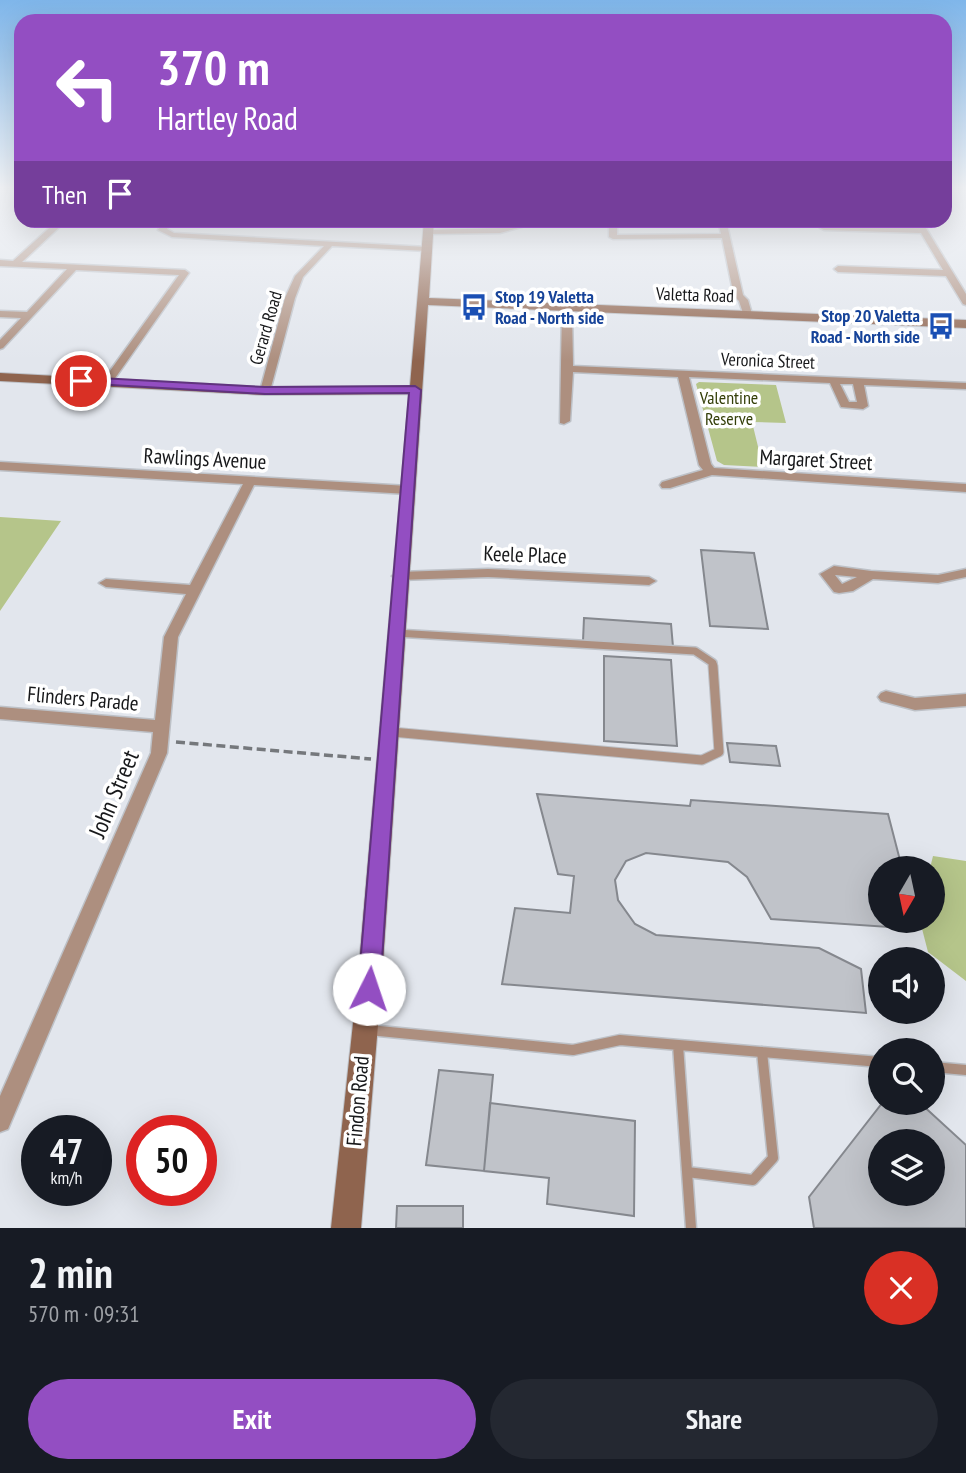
<!DOCTYPE html>
<meta charset="utf-8">
<style>
:root{--surface:#171b24;--page:#242831;--text:#f1f3f6;--muted:#9ea1a6;--accent:#934ec2}
body{margin:0;font-family:"PT Sans Narrow",sans-serif;background:var(--page);color:var(--text);height:100vh;display:flex;flex-direction:column;font-size:26px;white-space:nowrap}
*{box-sizing:border-box;margin:0}
p{font-size:23px;color:var(--muted)}
.icon{flex:none;width:38px;height:38px;fill:none;stroke:currentColor;stroke-width:2;stroke-linecap:round;stroke-linejoin:round}
.map{position:relative;height:1228px;overflow:hidden}
.details{display:flex;flex-direction:column;background:var(--surface);flex:1}
.details>*{flex:none}
.hud{position:absolute;left:14px;top:14px;width:938px;height:214px;border-radius:21px;box-shadow:0 7px 28px #0002;background:#934ec2;color:#fff;overflow:hidden}
.needle{width:46px;rotate:189deg}
.buttons{position:absolute;left:868px;top:856px;display:grid;gap:14px}
.buttons a{display:grid;place-items:center;width:77px;height:77px;border-radius:50%;background:var(--surface);box-shadow:0 7px 28px #0002;font-size:35px}
.speed{position:absolute;left:21px;top:1115px;display:flex;gap:14px;font-size:35px;font-weight:700;text-align:center}
.speed>*{display:grid;place-content:center;width:91px;height:91px;border-radius:50%;background:var(--surface);box-shadow:0 7px 28px #0002;line-height:1}
.speed small{font-size:18px;font-weight:400}
.speed .limit{border:10px solid #d22;background:#fff;color:#111}
.pin{position:absolute;display:grid;place-items:center;width:60px;height:60px;color:#fff;margin:-30px;border:4px solid #fff;border-radius:50%;box-shadow:0 2px 7px #0007}
.me{position:absolute;width:77px;margin:-38px;rotate:4deg;stroke-linejoin:round;filter:drop-shadow(0 0 5px #0008)}
.turn{display:flex;align-items:center;gap:24px;height:147px;padding:0 28px;font-size:32px}
.turn .icon{width:91px;height:91px;stroke-width:2.5}
.turn b{display:block;font-size:49px;line-height:60px}
.then{display:flex;align-items:center;height:66px;padding:0 28px;background:#0003;gap:14px;font-size:26px}
.round{display:grid;place-items:center;flex:none;width:74px;height:74px;border-radius:37px;background:var(--page)}
.headline{display:flex;align-items:center;justify-content:space-between;height:119px;padding:0 28px}
h1{font-size:42px;font-weight:600;line-height:52px}
.primary-button{display:flex;gap:14px;margin-top:auto;padding:14px 28px}
.primary-button a{flex:1;height:80px;border-radius:42px;background:var(--accent);color:#fff;font-size:28px;font-weight:600;line-height:80px;text-align:center}
.primary-button a+a{background:var(--page);color:var(--text)}
.map>svg:first-child{display:block}
.green{fill:#b5c58a}
.building{fill:#c0c3c9;stroke:#85888e;stroke-width:2;fill-rule:evenodd}
.lines{fill:none;stroke-linecap:round;stroke-linejoin:round}
.lane-far2-casing{stroke:#bdc1c7;stroke-width:10}
.lane-far1-casing{stroke:#bdc1c7;stroke-width:11}
.lane-casing{stroke:#bdc1c7;stroke-width:13}
.street-casing{stroke:#bdc1c7;stroke-width:3}
.secondary-casing{stroke:#bdc1c7;stroke-width:2}
.path{stroke:#75787c;stroke-width:3.5;stroke-dasharray:9 4.5;stroke-linecap:butt}
.lane-far2{stroke:#ad8f7f;stroke-width:7}
.lane-far1{stroke:#ad8f7f;stroke-width:9}
.lane{stroke:#ad8f7f;stroke-width:10}
.street{fill:#ad8f7f;fill-rule:evenodd}
.secondary{fill:#8f644e;fill-rule:evenodd}
.route{fill:#934ec2;stroke:#60337e;stroke-width:2}
.labels{text-anchor:middle;stroke-width:7;stroke-linejoin:round;paint-order:stroke}
.far-street-label{font-size:18px;fill:#17181a;stroke:#fff}
.far-transit-label{font-size:18px;font-weight:bold;fill:#164399;stroke:#fff;text-anchor:start}
.far-park-label{font-size:18px;fill:#333e08;stroke:#fff}
.street-label{font-size:21px;fill:#17181a;stroke:#fff}
.near-street-label{font-size:24px;fill:#17181a;stroke:#fff}
</style>
<div class="map">
<svg width="966" height="1228" viewBox="0 0 966 1228">
<rect width="100%" height="100%" fill="#e2e6ed"/>
<path class="green" d="M699,382L776,385L786,423L752,422L763,467L724,465L717,461L696,384Z
M0,517L61,521L0,611Z
M933,856L966,861V981L928,952L920,921L933,920V868H930Z"/>
<path class="building" d="M701,550L754,553L768,629L710,626Z
M584,618L671,624L673,647L583,641Z
M604,656L671,660L677,746L604,741Z
M727,743L776,746L780,766L730,762Z
M537,794L690,806L691,800L888,814L902,868H880V920H916L918,929L771,919L747,877L728,862L646,853L626,861L615,880L618,900L635,924L656,935L819,948L861,969L866,1013L502,984L515,908L570,913L574,876L558,874Z
M439,1070L493,1075L484,1171L426,1165Z
M883,1102H919L966,1145V1228H814L809,1197ZM880,1141H933V1194H880Z
M490,1103L635,1121L634,1216L547,1204L549,1178L484,1171Z
M397,1206H463V1228H396Z"/>
<g class="lines">
<defs>
<path id="lane-far2" d="M396,633L695,651L713,663V667"/>
<path id="lane-far1" d="M392,732L702,760L719,752L713,666"/>
<path id="lane" d="M369,1030L573,1050L620,1040L880,1062
M678,1045L691,1228
M933,1067L966,1070
M687,1172L753,1180L773,1158L762,1052"/>
<path id="street" d="M58,220H67L22,262L185,270L189,273L111,384L107,385L102,382L179,275L76,270L3,348L0,349V340L21,318L0,317V311L27,312L67,269L0,266V260L13,261Z
M164,220H172L167,229L174,233L427,247L431,249L427,251L332,246L303,277L295,298L270,391L265,394L260,391L285,298L295,276L324,246L172,237L158,230Z
M530,220H573L536,223L500,233L428,234L424,232L428,230L500,228Z
M609,220H617V235L721,234L718,220H726L743,295L748,300L752,314L744,316L739,301L734,296L722,238L613,239L609,237Z
M913,220H921L966,294V305L963,304L946,276L838,272L834,269L838,266L943,270L921,233L824,230L820,228L824,226L918,228Z
M567,304L572,307L573,366L966,383V389L864,385L868,406L863,409L841,407L830,383L689,377L711,464L714,468L966,484V492L712,475L670,488H662L660,485L662,482L703,470L699,465L678,377L573,372L570,421L564,424L560,423L562,307ZM840,384H853L857,402H849Z
M0,462L408,486L414,490L408,494L254,485L178,637L167,753L8,1129L0,1132V1096L151,753L153,732L0,719V707L155,720L164,637L186,594L106,587L99,583L106,579L190,585L243,484L0,470Z
M834,566L871,571L938,575L966,569V577L938,583L873,579L853,591L839,593L834,592L820,574ZM835,575H836L857,577L842,584Z
M488,569L649,577L656,581L649,585L488,577L399,580L392,576L399,572Z
M886,691L915,698L966,694V706L915,710L881,701L878,697L881,693Z"/>
<path id="secondary" d="M424,220H434L429,298L966,320V328L428,305L382,977L361,1228H331L358,977L409,394L265,395L0,381V373L265,387L410,386Z"/>
</defs>
<use href="#lane-far2" class="lane-far2-casing"/>
<use href="#lane-far1" class="lane-far1-casing"/>
<use href="#lane" class="lane-casing"/>
<use href="#street" class="street-casing"/>
<use href="#secondary" class="secondary-casing"/>
<path class="path" d="M176,742L371,759"/>
<use href="#lane-far2" class="lane-far2"/>
<use href="#lane-far1" class="lane-far1"/>
<use href="#lane" class="lane"/>
<use href="#street" class="street"/>
<use href="#secondary" class="secondary"/>
</g>
<linearGradient id="sky" x2="0" y2="1"><stop stop-color="#7fb6ea"/><stop offset="0.52" stop-color="#f2f4f7"/><stop offset="1" stop-color="#f2f4f7" stop-opacity="0"/></linearGradient>
<rect width="966" height="361" fill="url(#sky)"/>
<path class="route" d="M81,377L265,387L415,386L421,390L380,989L377,996L369,1000L361,996L358,989L409,393L265,394L77,383L75,381Z"/>
<defs>
<symbol id="bus-bare" viewBox="-9 -9 18 18"><path d="M-5-6H5V4H4V6H2V4H-2V6H-4V4H-5ZM-3.5-4V0h7V-4ZM-3.5 1.2v1.5H-2V1.2ZM2 1.2v1.5H3.5V1.2Z" fill="#1a4fb4" stroke="#fff" stroke-width="2.5" paint-order="stroke"/></symbol>
</defs>
<g fill-rule="evenodd">
<use href="#bus-bare" x="455" y="288" width="38" height="38"/>
<use href="#bus-bare" x="922" y="307" width="38" height="38"/>
</g>
<g class="labels">
<g class="far-street-label">
<text transform="translate(695 295) rotate(2)" y="6">Valetta Road</text>
<text transform="translate(266 328) rotate(-74)" y="6">Gerard Road</text>
<text transform="translate(768 361) rotate(2)" y="6">Veronica Street</text>
</g>
<g class="far-transit-label">
<text x="495" y="303">Stop 19 Valetta<tspan x="495" dy="21">Road - North side</tspan></text>
<text x="920" y="322" text-anchor="end">Stop 20 Valetta<tspan x="920" dy="21">Road - North side</tspan></text>
</g>
<g class="far-park-label">
<text x="729" y="404">Valentine<tspan x="729" dy="21">Reserve</tspan></text>
</g>
<g class="street-label">
<text transform="translate(205 459) rotate(3)" y="7">Rawlings Avenue</text>
<text transform="translate(816 460) rotate(3)" y="7">Margaret Street</text>
<text transform="translate(525 555) rotate(2)" y="7">Keele Place</text>
<text transform="translate(83 699) rotate(5)" y="7">Flinders Parade</text>
<text transform="translate(358 1101) rotate(-85)" y="7">Findon Road</text>
</g>
<g class="near-street-label">
<text transform="translate(114 794) rotate(-67)" y="8">John Street</text>
</g>
</g>
</svg>
<div class="buttons">
<a><svg class="needle" viewBox="-14 -14 28 28"><path d="M0-13l5 13h-10z" fill="#e53935"/><path d="M0 13l5-13h-10z" fill="#9ea1a6"/></svg></a>
<a><svg class="icon" aria-label="sound" viewBox="0 0 24 24"><path d="M4 9h4l5-4v14l-5-4H4zM17 9q2 3 0 6"/></svg></a>
<a><svg class="icon" aria-label="search" viewBox="0 0 24 24"><circle cx="10" cy="10" r="6"/><path d="M15 15l6 6"/></svg></a>
<a><svg class="icon" aria-label="layers" viewBox="0 0 24 24"><path d="M12 4l9 5-9 5-9-5zM3 14l9 5 9-5"/></svg></a>
</div>
<div class="speed"><div>47<small>km/h</small></div><div class="limit">50</div></div>
<div class="pin" style="left:81px;top:381px;background:#d93025"><svg class="icon" aria-label="arrive" viewBox="0 0 24 24"><path d="M6 21V4h12l-3 4 3 4H6"/></svg></div>
<svg class="me" style="left:369px;top:989px" viewBox="-20 -20 40 40"><circle r="19" fill="#fff"/><path d="M0-13L10 11 0 6-10 11z" fill="#934ec2"/></svg>
<div class="hud">
<div class="turn"><svg class="icon" aria-label="left" viewBox="0 0 24 24"><path d="M17 20v-9H6M10 6l-5 5 5 5"/></svg><div><b>370 m</b>Hartley Road</div></div>
<div class="then">Then<svg class="icon" aria-label="arrive" viewBox="0 0 24 24"><path d="M6 21V4h12l-3 4 3 4H6"/></svg></div>
</div>
</div>
<section class="details">
<div class="headline"><div><h1>2 min</h1><p>570 m · 09:31</p></div><a class="round" style="background:#d93025;color:#fff"><svg class="icon" aria-label="close" viewBox="0 0 24 24"><path d="M6 6l12 12M18 6L6 18"/></svg></a></div>
<div class="primary-button"><a>Exit</a><a>Share</a></div>
</section>
